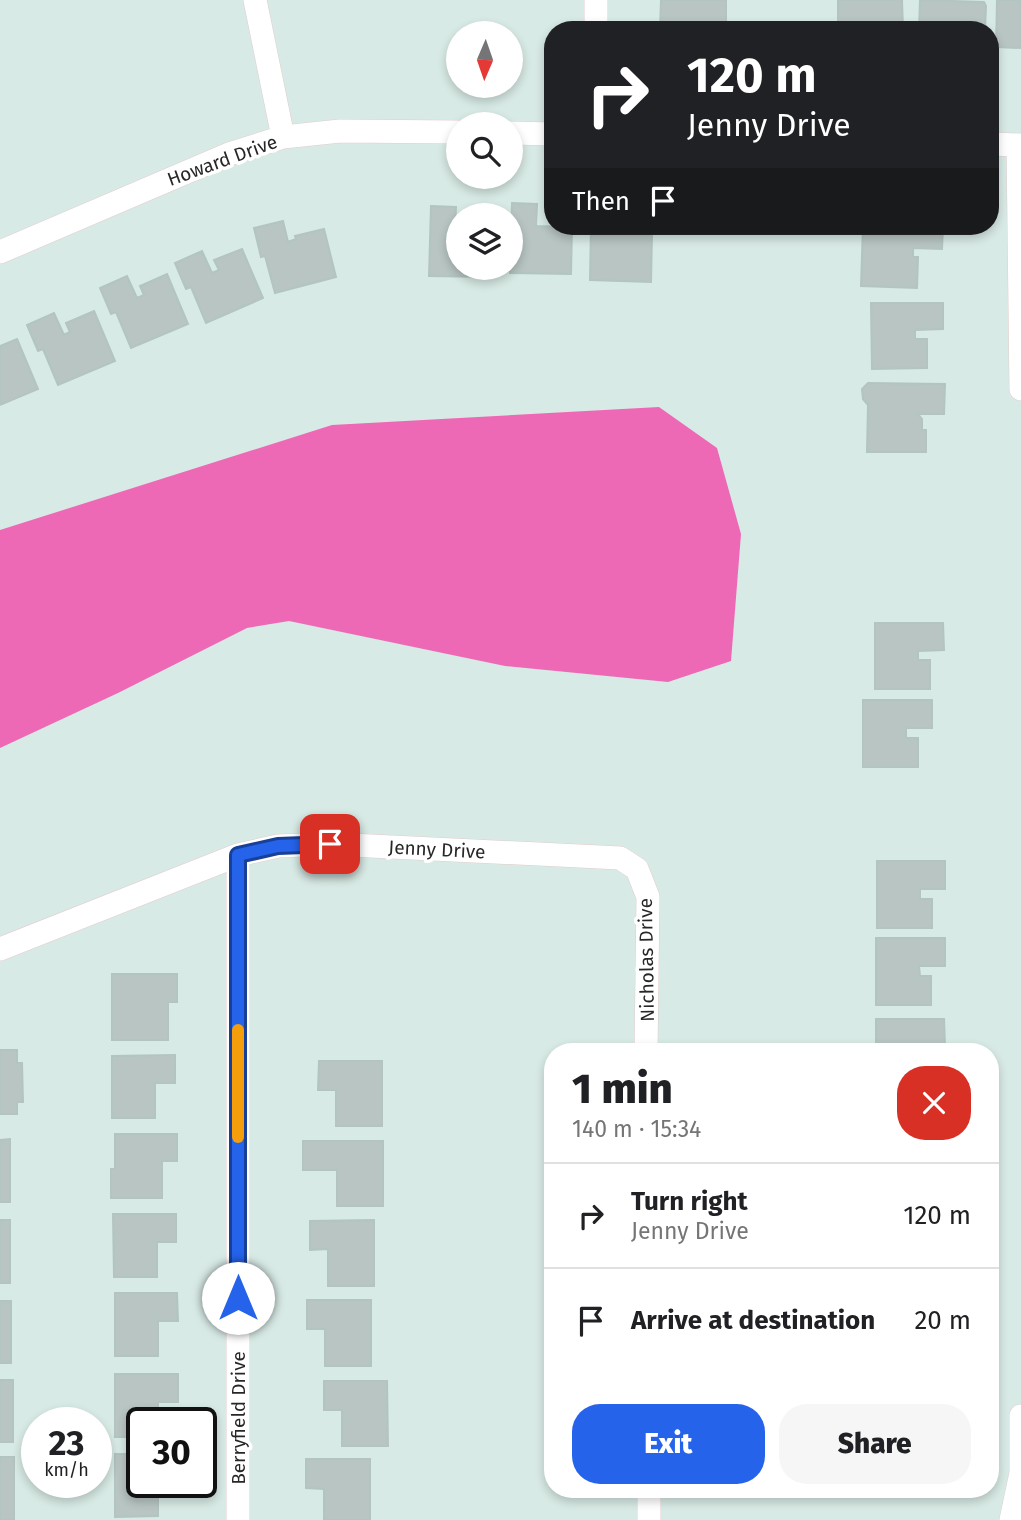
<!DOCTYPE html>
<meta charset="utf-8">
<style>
:root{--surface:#fff;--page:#f6f6f6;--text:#202124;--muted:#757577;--line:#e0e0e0;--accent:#2563eb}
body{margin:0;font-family:"Fira Sans",sans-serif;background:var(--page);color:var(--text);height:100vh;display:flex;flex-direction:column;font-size:26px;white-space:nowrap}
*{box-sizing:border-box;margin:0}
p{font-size:23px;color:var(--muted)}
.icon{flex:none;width:38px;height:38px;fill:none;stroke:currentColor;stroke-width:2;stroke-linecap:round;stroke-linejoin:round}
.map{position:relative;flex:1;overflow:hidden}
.side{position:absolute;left:544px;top:1043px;width:455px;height:455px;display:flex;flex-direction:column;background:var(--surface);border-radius:28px;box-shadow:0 4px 10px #0003}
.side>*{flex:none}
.banner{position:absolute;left:544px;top:21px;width:455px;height:214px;border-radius:28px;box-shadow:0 4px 10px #0003;background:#202124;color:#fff;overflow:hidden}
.needle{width:46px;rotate:182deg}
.buttons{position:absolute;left:446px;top:21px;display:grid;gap:14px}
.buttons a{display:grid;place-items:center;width:77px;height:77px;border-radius:50%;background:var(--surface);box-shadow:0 4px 10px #0003;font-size:35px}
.speed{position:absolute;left:21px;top:1407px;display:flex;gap:14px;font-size:35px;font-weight:700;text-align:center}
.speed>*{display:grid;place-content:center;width:91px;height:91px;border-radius:50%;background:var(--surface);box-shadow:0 4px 10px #0003;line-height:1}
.speed small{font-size:18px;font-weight:400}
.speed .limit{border:4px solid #111;border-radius:10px;background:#fff;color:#111}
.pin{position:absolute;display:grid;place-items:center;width:60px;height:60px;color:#fff;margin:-30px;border-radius:14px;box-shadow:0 4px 10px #0006}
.me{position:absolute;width:77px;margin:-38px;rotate:0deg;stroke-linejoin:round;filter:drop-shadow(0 0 5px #0008)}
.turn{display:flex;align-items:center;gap:24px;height:147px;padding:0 28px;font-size:32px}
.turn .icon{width:91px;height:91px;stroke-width:2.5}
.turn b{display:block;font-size:49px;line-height:60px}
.then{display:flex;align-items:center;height:66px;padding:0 28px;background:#0003;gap:14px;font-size:26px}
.round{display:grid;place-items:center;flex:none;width:74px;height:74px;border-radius:28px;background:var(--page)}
.overview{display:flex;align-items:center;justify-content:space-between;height:119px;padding:0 28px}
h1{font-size:42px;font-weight:800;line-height:52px}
.primary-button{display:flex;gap:14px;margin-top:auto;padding:14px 28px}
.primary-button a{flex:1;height:80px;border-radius:28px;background:var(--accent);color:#fff;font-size:28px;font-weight:800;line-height:80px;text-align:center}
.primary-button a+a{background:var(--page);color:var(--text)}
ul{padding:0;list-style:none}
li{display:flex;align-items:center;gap:21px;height:105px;padding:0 28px;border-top:2px solid var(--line)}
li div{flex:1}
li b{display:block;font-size:26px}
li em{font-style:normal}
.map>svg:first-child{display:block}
.water{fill:#ee69b5}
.building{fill:#b8c5c2;stroke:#b2c5c1;stroke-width:2}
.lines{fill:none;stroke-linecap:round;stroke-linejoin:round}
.street-casing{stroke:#e1cdce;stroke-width:24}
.street{stroke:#fff;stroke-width:23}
.route-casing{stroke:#184099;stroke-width:18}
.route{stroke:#2563eb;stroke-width:12}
.slow{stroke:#f59e0b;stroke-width:12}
.labels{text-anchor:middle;stroke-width:7;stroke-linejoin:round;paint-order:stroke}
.street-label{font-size:19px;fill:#272727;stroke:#fff}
</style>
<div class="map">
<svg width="1021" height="1520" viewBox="0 0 1021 1520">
<rect width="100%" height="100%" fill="#d8eae5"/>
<path class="water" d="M659,407L717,448L741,534L731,661L668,682L505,666L289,621L247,628L118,693L0,748V530L332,425Z"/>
<path class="building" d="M661,0H726V30H660Z
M838,0H902L903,30H838Z
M920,0L984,2L986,6L985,30H919Z
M997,0H1021V48L996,47Z
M512,203L537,204L536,226L572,227L571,274L510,273Z
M431,206L456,207L455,229H458V268H490V277L429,276Z
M283,221L288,242L296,239L295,236L324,229L336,277L275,293L265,256L261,257L254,228Z
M591,226H616V234H652L651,282L590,280Z
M863,226H943L942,249L913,248V257H918L917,288L861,286Z
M242,249L263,298L206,323L191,287L186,289L175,263L202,251L212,273L219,270L214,260Z
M167,274L188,324L131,348L116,312L111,314L100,288L127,276L137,298L144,295L140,286Z
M871,303H943V329L915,330V339H927V368L872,369Z
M94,311L115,361L58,385L43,349L38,351L27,325L54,313L64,335L70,332L66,323Z
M17,339L38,389L0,405V346Z
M868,383L945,384L944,414H918L922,419V430H926V452H867L868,405L863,399L862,389Z
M875,623H943L944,650L918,651V660H930V689H875Z
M863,700H932V728H906V738H918V767H863Z
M877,861H945V889H920V899H932V928H877Z
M876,938H945V966H919L920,976H931V1005H876Z
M112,974H177V1002H168V1040H112Z
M876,1019H944L945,1047H919V1052H876Z
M0,1050H17V1063H22L23,1102H17V1114H0Z
M175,1055V1083H155V1118H112V1056Z
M319,1061H382V1126H336V1090H318Z
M115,1134H177V1161H162V1198H111V1169H115Z
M10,1139V1202H0V1140Z
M303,1141H383V1206H337V1170H303Z
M113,1214H176V1242H157V1277H114Z
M0,1220H10V1283H0Z
M374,1220V1286H328V1249L310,1250V1221Z
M115,1293H177L178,1321H158V1356H115Z
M307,1300H371V1366H325V1329H307Z
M0,1301H11V1363H0Z
M115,1374H178V1402H158V1423H142V1437H115Z
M0,1380H13V1442H0Z
M324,1381H387L388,1446H342V1410H324Z
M115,1454H142V1482H158V1516L115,1517Z
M0,1457H14V1520H0Z
M306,1459H370V1520H324V1489L306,1488Z"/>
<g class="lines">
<defs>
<path id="street" d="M255,0L283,137
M596,30V0
M511,133L553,134
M990,144L1021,145
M1018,145L1021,389
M0,252L229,154L283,137L340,131L458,132
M238,855V1520
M0,949L238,855L278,846L330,844L620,858L637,869L648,897L646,1052
M649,1489V1520
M1011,1520L1021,1473V1416"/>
</defs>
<use href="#street" class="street-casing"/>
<use href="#street" class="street"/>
</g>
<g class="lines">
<defs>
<path id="route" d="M238,1298V855L278,846L330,844"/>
</defs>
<use href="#route" class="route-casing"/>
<use href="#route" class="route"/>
<path class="slow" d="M238,1030V1137"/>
</g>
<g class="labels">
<g class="street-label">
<text transform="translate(222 160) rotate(-20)" y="7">Howard Drive</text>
<text transform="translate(437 849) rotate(3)" y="7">Jenny Drive</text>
<text transform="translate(646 960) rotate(-91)" y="7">Nicholas Drive</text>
<text transform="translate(238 1418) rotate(-90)" y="7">Berryfield Drive</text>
</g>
</g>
</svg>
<div class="buttons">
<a><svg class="needle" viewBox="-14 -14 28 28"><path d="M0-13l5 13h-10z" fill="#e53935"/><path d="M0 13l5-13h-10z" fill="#757577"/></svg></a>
<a><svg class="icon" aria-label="search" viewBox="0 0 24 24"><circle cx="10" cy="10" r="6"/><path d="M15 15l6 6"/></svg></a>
<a><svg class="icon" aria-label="layers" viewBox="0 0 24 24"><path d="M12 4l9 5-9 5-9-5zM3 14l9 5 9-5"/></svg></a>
</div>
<div class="speed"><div>23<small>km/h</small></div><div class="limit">30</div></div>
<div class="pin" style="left:330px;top:844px;background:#d93025"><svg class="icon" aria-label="arrive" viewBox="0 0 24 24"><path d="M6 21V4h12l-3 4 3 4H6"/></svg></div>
<svg class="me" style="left:238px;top:1298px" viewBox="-20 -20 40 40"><circle r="19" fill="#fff"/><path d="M0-13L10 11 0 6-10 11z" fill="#2563eb"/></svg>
<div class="banner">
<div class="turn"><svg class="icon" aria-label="right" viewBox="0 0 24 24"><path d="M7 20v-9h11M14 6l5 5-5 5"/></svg><div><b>120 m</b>Jenny Drive</div></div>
<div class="then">Then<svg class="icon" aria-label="arrive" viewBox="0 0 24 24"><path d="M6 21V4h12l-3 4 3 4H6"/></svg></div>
</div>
<section class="side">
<div class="overview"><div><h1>1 min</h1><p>140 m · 15:34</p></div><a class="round" style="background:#d93025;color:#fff"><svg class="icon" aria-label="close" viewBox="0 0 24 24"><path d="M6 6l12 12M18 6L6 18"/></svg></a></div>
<ul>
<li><svg class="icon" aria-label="right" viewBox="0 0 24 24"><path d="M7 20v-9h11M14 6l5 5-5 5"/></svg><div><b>Turn right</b><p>Jenny Drive</p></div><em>120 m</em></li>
<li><svg class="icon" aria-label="arrive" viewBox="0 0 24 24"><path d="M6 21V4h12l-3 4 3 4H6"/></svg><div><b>Arrive at destination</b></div><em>20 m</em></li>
</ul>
<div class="primary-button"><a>Exit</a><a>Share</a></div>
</section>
</div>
